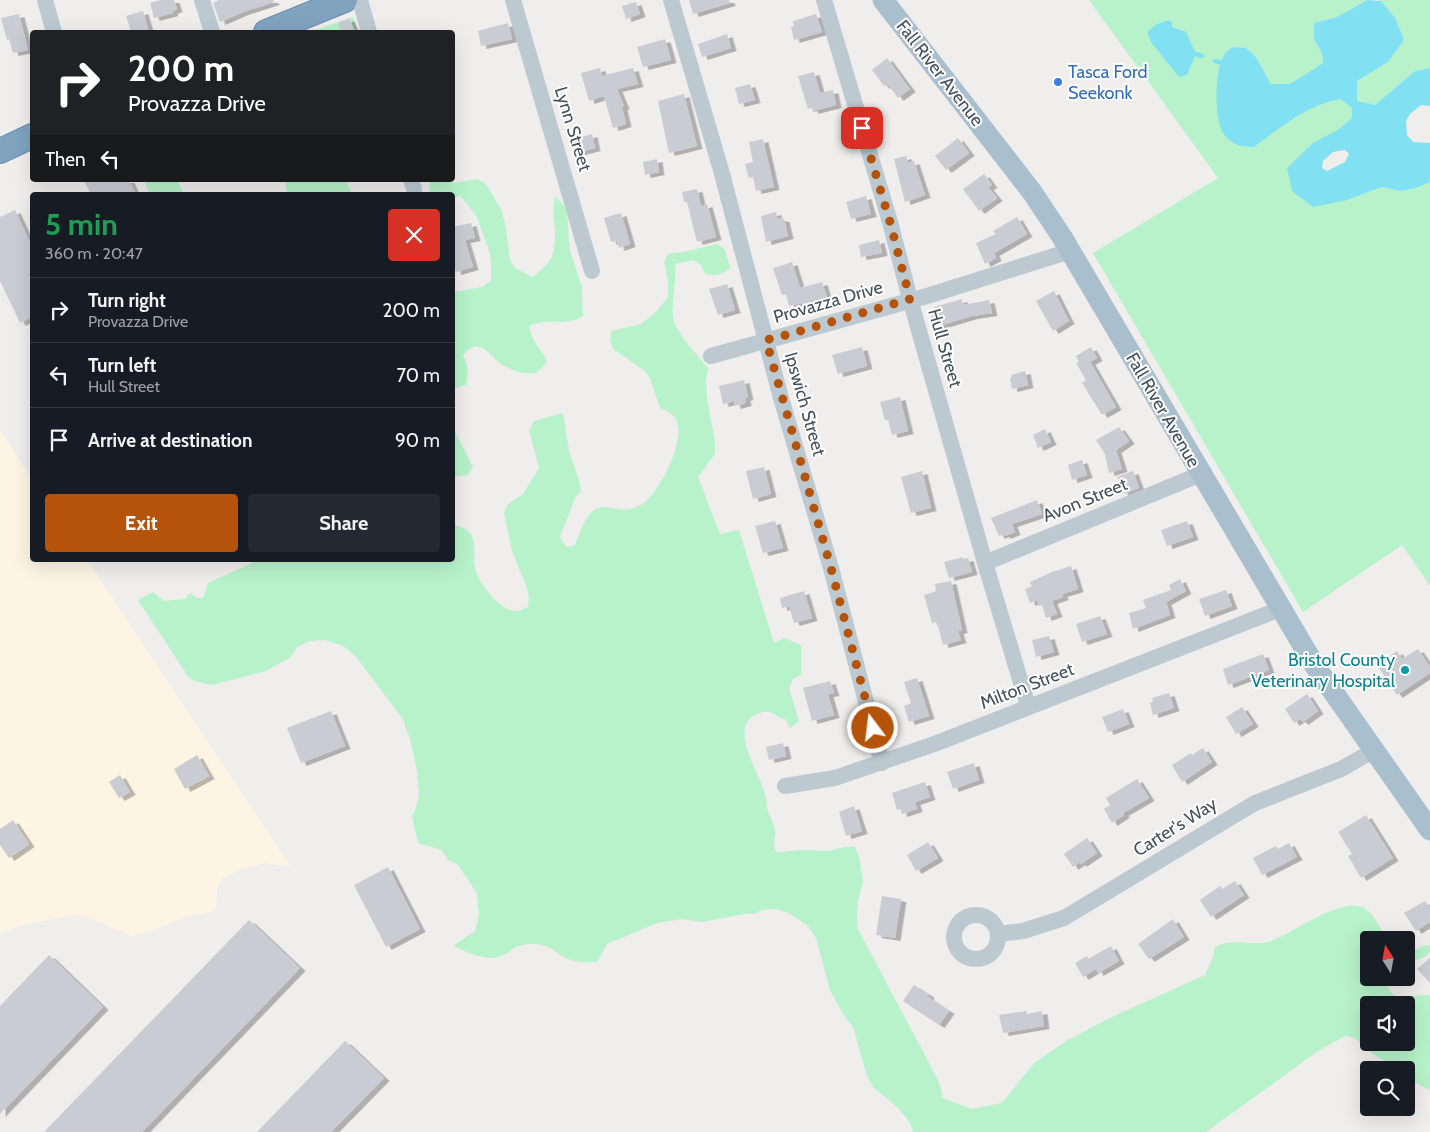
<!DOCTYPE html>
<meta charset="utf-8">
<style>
:root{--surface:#171b24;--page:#242831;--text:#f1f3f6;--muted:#9ea1a6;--line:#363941;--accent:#b45309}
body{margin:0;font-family:Cabin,sans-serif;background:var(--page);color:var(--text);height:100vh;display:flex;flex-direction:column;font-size:19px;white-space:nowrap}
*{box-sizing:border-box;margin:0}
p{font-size:16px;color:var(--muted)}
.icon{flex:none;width:28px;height:28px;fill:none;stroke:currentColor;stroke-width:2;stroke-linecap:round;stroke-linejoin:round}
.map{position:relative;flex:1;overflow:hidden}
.drawer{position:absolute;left:30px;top:192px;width:425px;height:370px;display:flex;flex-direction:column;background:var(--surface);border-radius:5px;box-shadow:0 5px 20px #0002}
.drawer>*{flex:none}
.banner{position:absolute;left:30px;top:30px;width:425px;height:152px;border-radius:5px;box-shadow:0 5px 20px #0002;background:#202124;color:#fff;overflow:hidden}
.needle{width:32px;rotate:349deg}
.tools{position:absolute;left:1360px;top:931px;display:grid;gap:10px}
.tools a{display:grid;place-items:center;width:55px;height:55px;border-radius:5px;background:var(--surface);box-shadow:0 5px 20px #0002;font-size:25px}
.pin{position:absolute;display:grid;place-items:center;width:42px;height:42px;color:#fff;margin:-21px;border-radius:10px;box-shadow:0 2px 8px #0006}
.me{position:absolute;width:55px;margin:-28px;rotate:345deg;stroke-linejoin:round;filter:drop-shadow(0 0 4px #0008)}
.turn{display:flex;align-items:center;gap:18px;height:105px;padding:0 15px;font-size:22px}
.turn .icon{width:65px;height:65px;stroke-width:2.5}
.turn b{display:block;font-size:35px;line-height:42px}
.then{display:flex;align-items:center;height:48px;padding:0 15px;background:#0003;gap:10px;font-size:19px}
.round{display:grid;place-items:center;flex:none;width:52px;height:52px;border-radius:5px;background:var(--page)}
.headline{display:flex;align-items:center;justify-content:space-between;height:85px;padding:0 15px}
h1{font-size:30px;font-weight:800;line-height:38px;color:#1e9e55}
.primary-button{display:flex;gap:10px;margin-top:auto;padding:10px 15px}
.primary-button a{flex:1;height:58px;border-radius:5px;background:var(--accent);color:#fff;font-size:20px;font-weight:800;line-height:58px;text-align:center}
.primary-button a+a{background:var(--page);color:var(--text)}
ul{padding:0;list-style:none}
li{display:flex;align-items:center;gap:15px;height:65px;padding:0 15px;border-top:1px solid var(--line)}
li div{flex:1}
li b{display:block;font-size:19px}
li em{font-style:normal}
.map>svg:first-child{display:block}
.commercial{fill:#fdf4e4}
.green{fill:#b7f2ca;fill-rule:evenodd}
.water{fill:#81e1f2;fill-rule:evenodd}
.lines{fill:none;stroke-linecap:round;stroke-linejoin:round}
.stream{stroke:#81e1f2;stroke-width:4.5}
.building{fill:#c9ccd2;filter:url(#shadow)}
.highway-casing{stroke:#6c8eac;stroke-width:26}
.minor{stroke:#bcc9d1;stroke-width:16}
.major{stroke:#aabfce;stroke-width:21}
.highway{stroke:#80a3c0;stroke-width:24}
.route{stroke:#b45309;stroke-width:9;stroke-dasharray:0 16.2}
.shop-dot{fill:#3f7fe0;stroke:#fff;stroke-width:2}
.culture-dot{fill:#0f9aa8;stroke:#fff;stroke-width:2}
.labels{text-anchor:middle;stroke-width:4;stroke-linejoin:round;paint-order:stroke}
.shop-label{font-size:18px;fill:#366cbe;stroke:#fff;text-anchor:start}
.street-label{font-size:18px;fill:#44525c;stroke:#fff}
.culture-label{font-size:18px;fill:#0d838f;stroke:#fff;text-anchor:end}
</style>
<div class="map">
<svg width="1430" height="1132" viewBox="0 0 1430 1132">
<defs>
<filter id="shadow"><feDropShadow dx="5.5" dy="3" stdDeviation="0" flood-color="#0004"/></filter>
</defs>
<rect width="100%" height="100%" fill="#f0eded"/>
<path class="commercial" d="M0,430L32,479V560H87L291,867L263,863L237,871L223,878L217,888L216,907L212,912L189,916L150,931L132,936L84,916L73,915L19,926L0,933Z"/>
<path class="green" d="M1089,0H1367L1337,17L1314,23V40L1322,53L1323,63L1290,84H1271L1256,57L1246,48L1232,47L1225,53L1254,147C1282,127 1305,106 1340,99L1352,108L1353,118L1339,129L1313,144L1287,168L1347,200L1383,187L1400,191L1416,188L1430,182V586L1402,545L1303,612L1093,253L1218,178Z
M1378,0H1430V68L1415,71L1375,105L1357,102V81L1388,62L1381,1Z
M353,17L357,32H309Z
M476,179L485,183L501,209L506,228L510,260L515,268L533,277C538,272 544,268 548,263C562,243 550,217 555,196L562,203L567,211L570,251L582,287L583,316C566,327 546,317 529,326C531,340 541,349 547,361C541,371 536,375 525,373C513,371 504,367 496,360C491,355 487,349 480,347C473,345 468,350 463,355C468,366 469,374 466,385L453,388V292L482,287L491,281V262L490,254L477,217L460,195L453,199L452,195H429L430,180H445L456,183Z
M144,180H177L184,195H150Z
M285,180H351L347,183L353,195H287Z
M717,244L725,250L730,268C721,275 716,276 705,274L701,265L694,260L675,264C677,282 671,301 673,318C676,333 698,356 708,368L706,381L707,399L715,441V454L698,477L720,534L739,530L774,643L784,638L801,645V674L793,679L789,688L799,721L790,728L786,720C780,718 774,713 769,712C764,711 759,713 754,715C729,731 761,775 766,797C767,801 766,805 767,808C769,816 774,822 775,830C776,840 772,842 776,852L804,850L827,851L845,847H855L859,856L863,882L858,901L857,920L858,929L937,1078L941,1088L942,1098L972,1109L1002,1103L1034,1063L1068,1040L1112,1017L1205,975L1213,957L1215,947C1234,937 1253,947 1271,941C1293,933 1341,896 1364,908C1372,912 1379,925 1383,933L1375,940H1369V978H1397L1386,985L1395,997L1430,995V1091L1406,1076V1070H1398L1372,1053L1355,1038L1345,1036L1318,1051L1206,1132H914L908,1120L897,1107L873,1087L866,1073L853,1027L843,1014L830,990L816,938L807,925L788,913L777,909L762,910L755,914L750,913L702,922L681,919L657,923L607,944L597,962C589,962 578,963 570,960C555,954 552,944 532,944C515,944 514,950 501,956C490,962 463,952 454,945L475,931L479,916L477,893L457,864L448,860L442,850L418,843L412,816L416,808L419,794L417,771L411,743L403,719L356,657L342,645L324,640L309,641L297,647L291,657L266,671L212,685L195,681L189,678L138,600L153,592L164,601L185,599L190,593L198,598H203L208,583L258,560H452L453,524C458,526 466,528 470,533C478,544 472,559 476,571C480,585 501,612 517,611C520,611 525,608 528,607L529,597L527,588L512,551L504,513L508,504L523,494L539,468L529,430L534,421L563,413L569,451L579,480L581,491L575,498L560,537L566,547L575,545C579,534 584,519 593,511C602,503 613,509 623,510C629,510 635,508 641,505C659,494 687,440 676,419C673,413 666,411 660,408L650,378L645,371L613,349L610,341L611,331L641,324L657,311L668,297V280L664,262L668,254L688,251ZM1369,1005H1406V1042H1369Z
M453,430L455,431L473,467L468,475L453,477Z
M1425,945L1430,946V952L1423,958L1414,961L1409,979L1405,978H1406V955Z"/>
<path class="water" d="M1367,0L1381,1L1395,18L1404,40L1388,62L1357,81V101L1375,105L1415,71L1430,68V106L1421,105L1410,114L1406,121L1407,135L1413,142L1430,143V182L1416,188L1400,191L1382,187L1347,200L1313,207L1292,191L1287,168L1313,143L1339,129L1352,118V108L1340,99C1305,106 1282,127 1254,147C1243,147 1233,145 1225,136C1213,122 1214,66 1226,52C1228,50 1230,49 1233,47L1246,48L1256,57L1271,84H1290L1323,63L1322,53L1314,40V23L1337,17ZM1345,150L1349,154L1345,162L1327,171L1322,168L1323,161L1333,152Z
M1169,20L1172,22V27L1186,32L1196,54L1187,75L1179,77L1151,42L1147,32L1157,24Z"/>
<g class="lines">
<path class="stream" d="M1196,54L1202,56
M1215,61L1222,63"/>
</g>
<path class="building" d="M161,0H174L177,9L172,11L173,13L154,18L150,3Z
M219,0H273L274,2L243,12L220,22L213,3Z
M689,0H729L730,3L693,14Z
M636,2L640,14L626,19L622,6Z
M143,11L149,32H131L126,16Z
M19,14L28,50L13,53L9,39L7,40L1,18Z
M816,14L822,32L794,40L791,27L794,26L793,21Z
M349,18L355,32H342L338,23Z
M508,23L512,39L481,46L478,31Z
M727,34L731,48L702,57L698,44Z
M665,39L671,60L643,67L637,47Z
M887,58L910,89L898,98L888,84L884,86L872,70Z
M600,68L602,76L633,68L638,84L617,89L624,106L622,107L626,124L613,128L604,96L589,101L581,73Z
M814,72L820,93L833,90L836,105L813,111L812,108L808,109L798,76Z
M750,84L755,100L739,104L735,88Z
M684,94L697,146L669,153L658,101Z
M592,134L595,148L576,153L573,139Z
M958,138L969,153L946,170L935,156Z
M763,139L774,187L756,191L753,177L749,178L745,164L753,162L749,142Z
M906,156L908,163L914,161L925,195L905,202L894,159Z
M657,159L659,172L645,175L643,162Z
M984,174L992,185L988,187L997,198L979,211L963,189Z
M84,180H129L136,195H91Z
M697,189L701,206L707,204L716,237L697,242L687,202H684L682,192Z
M866,196L871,214L851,219L846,202Z
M15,210L32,247V317L20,323L0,281V217Z
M776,212L777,218L784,219L788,236L766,242L761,216Z
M621,213L630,244L619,248L617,241L611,242L604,218Z
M1017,217L1027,234L994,253L996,258L985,264L976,243L996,234L993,231Z
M471,223L475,238L465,240L473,267L456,272L452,260V227Z
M879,240L882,253L861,257L859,245Z
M792,262L800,288L822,282L827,298L802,306V303L789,306L786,294L782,295L773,268Z
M727,284L735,310L718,315L709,289Z
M1054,291L1069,321L1053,331L1036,301Z
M962,299L963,305L989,300L992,313L972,316L935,327L930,311L935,309L934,307Z
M862,347L867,366L838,374L832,355Z
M1091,347L1097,358L1090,362L1116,407L1102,415L1082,383L1086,380L1076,363L1079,362L1076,356Z
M1025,371L1028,385L1012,389L1010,378L1012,377L1011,375Z
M744,380L748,397L745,398L746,403L735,406L734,401L723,404L719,386Z
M900,397L908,431L892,435L888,420H885L880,402Z
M1119,427L1129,441L1116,450L1122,469L1109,473L1105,454L1096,440Z
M1045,429L1051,442L1038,448L1033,435Z
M1082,460L1087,475L1072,480L1068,465Z
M764,467L771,494L753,499L746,471Z
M922,471L931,508L911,513L901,477Z
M1133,471L1139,488L1123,494L1117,477Z
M1037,500L1042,514L1012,524L1015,532L1005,536L1004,534L999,536L991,518Z
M775,521L783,548L763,553L755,526Z
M1187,521L1193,537L1167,546L1161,530Z
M963,557V559L968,558L972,572L949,578L944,562Z
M1071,566L1078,589L1062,594L1063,597L1052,601L1057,614L1046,618L1042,605L1039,606L1037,600L1030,603L1025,589L1032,586L1030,582L1052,572Z
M1180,579L1186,591L1166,602L1170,615L1133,629L1129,613L1146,608L1143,600L1171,590L1169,585Z
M951,581L962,630L958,631L961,640L943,645L937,622L932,623L924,595L936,591L935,584Z
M1226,590L1232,606L1205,616L1199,599Z
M804,591L812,618L794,623L789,606L782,608L780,598Z
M1100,616L1107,634L1082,642L1076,624Z
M1049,636L1054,652L1036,657L1032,640Z
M1418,649L1430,667V673L1397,695L1377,665L1397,651L1402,659Z
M1263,654L1269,670L1228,685L1223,669Z
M917,678L929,716L909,722L904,706L911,703L904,682Z
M830,681L834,693L828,694L834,715L812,721L803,688Z
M1169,693L1174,708L1153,715L1150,703L1153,702L1152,698Z
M1307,694L1318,711L1303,722L1300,719L1294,723L1285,709Z
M1242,707L1253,724L1236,734L1226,717Z
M1123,709L1129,724L1108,732L1102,717Z
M331,711L345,746L301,763L287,728Z
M783,743L786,756L769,760L766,747Z
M1203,748L1212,762L1182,782L1172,765L1191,753L1192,755Z
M197,755L209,776L185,789L174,769Z
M974,763L979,780L953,789L947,772Z
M120,775L130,792L119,798L109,782Z
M1137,779L1149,798L1123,813L1124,815L1112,823L1104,809L1110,805L1106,798Z
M925,782L930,797L915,802L917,809L902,814L900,809L897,810L892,793Z
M854,806L862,831L846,836L839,812Z
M1366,815L1393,858L1361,878L1348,856L1352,854L1338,832Z
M13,820L29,844L9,858L0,845V829Z
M1087,838L1097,853L1081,864L1080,862L1073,867L1064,854Z
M928,842L938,858L916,871L907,855Z
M1289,843L1297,857L1262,875L1253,858L1276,846L1278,849Z
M388,867L420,929L386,947L354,885Z
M1235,881L1244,895L1211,917L1200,900L1220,886L1222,889Z
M882,896L901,899L895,938L876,935Z
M1425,901L1430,908V922L1416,931L1404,913Z
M1173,919L1184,937L1149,959L1138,944Z
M249,920L300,968L142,1132H44Z
M1111,946L1119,961L1098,973L1096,969L1083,977L1075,963L1087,956L1088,959Z
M49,955L103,1007L0,1114V1006Z
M1430,958V983L1417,969Z
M914,985L929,995L928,997L949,1011L939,1025L903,1001Z
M1026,1011L1027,1014L1042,1011L1044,1026L1003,1033L999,1015Z
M345,1041L384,1078L331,1132H257Z"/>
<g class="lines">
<defs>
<path id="highway" d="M266,32L345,0
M0,151L32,136"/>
</defs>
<use href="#highway" class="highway-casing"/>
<path class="minor" d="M45,0L54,32
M202,0L212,32
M360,0L369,32
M513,0L592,271
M671,0L721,170L781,398L831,568L882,763
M824,0L890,222L910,299L985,563L1028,706
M411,180L414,189
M711,356L927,296L1070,251
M985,563L1201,474
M785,786L835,778L937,743L1280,609
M954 937a22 22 0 1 1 44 0a22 22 0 1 1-44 0Z
M998,934L1023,931L1064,918L1255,803L1341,769L1373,751"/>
<path class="major" d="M883,0L1032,192L1062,237L1315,666L1430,830"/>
<use href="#highway" class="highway"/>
</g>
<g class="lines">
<path class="route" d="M862,128L890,222L910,299L790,334L766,340L831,568L873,728"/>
</g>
<circle class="shop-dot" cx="1058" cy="82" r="5"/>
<circle class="culture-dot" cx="1405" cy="670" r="5"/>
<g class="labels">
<g class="shop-label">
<text x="1068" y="78">Tasca Ford<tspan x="1068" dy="21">Seekonk</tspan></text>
</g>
<g class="street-label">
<text transform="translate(940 73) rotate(52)" y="6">Fall River Avenue</text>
<text transform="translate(573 129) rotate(73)" y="6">Lynn Street</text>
<text transform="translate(828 302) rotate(-16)" y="6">Provazza Drive</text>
<text transform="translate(945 348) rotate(74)" y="6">Hull Street</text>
<text transform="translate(805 404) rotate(74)" y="6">Ipswich Street</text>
<text transform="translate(1163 410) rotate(60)" y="6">Fall River Avenue</text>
<text transform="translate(1085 500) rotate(-22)" y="6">Avon Street</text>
<text transform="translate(1027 686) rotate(-21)" y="6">Milton Street</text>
<text transform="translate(1175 827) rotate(-32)" y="6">Carter's Way</text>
</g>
<g class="culture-label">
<text x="1395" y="666">Bristol County<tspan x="1395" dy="21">Veterinary Hospital</tspan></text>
</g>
</g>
</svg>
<div class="tools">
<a><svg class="needle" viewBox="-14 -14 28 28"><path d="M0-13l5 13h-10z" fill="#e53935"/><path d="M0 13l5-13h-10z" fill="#9ea1a6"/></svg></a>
<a><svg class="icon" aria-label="sound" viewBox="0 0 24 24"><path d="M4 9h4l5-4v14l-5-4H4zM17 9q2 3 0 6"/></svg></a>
<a><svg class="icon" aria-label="search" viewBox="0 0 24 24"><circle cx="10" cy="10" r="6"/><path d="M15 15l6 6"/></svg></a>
</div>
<div class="pin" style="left:862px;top:128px;background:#d93025"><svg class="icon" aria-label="arrive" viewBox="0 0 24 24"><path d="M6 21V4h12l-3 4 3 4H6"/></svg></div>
<svg class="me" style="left:873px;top:728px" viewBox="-20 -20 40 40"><circle r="17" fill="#b45309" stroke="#fff" stroke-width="3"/><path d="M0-11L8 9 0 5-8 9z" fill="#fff"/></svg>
<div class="banner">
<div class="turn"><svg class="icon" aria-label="right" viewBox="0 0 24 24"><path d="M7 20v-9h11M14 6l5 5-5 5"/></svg><div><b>200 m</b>Provazza Drive</div></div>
<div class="then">Then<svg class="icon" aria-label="left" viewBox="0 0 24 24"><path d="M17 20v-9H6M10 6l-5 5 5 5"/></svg></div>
</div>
<section class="drawer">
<div class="headline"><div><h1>5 min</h1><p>360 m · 20:47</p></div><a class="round" style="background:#d93025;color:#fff"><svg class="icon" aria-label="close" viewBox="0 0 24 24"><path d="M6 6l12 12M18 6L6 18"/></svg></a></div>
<ul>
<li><svg class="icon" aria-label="right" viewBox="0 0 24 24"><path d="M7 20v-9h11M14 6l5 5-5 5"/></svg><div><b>Turn right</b><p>Provazza Drive</p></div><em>200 m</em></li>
<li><svg class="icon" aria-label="left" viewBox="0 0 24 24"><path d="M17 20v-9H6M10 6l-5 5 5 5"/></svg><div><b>Turn left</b><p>Hull Street</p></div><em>70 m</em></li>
<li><svg class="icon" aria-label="arrive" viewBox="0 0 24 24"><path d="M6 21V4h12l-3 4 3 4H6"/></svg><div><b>Arrive at destination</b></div><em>90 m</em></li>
</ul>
<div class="primary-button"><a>Exit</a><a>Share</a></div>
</section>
</div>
